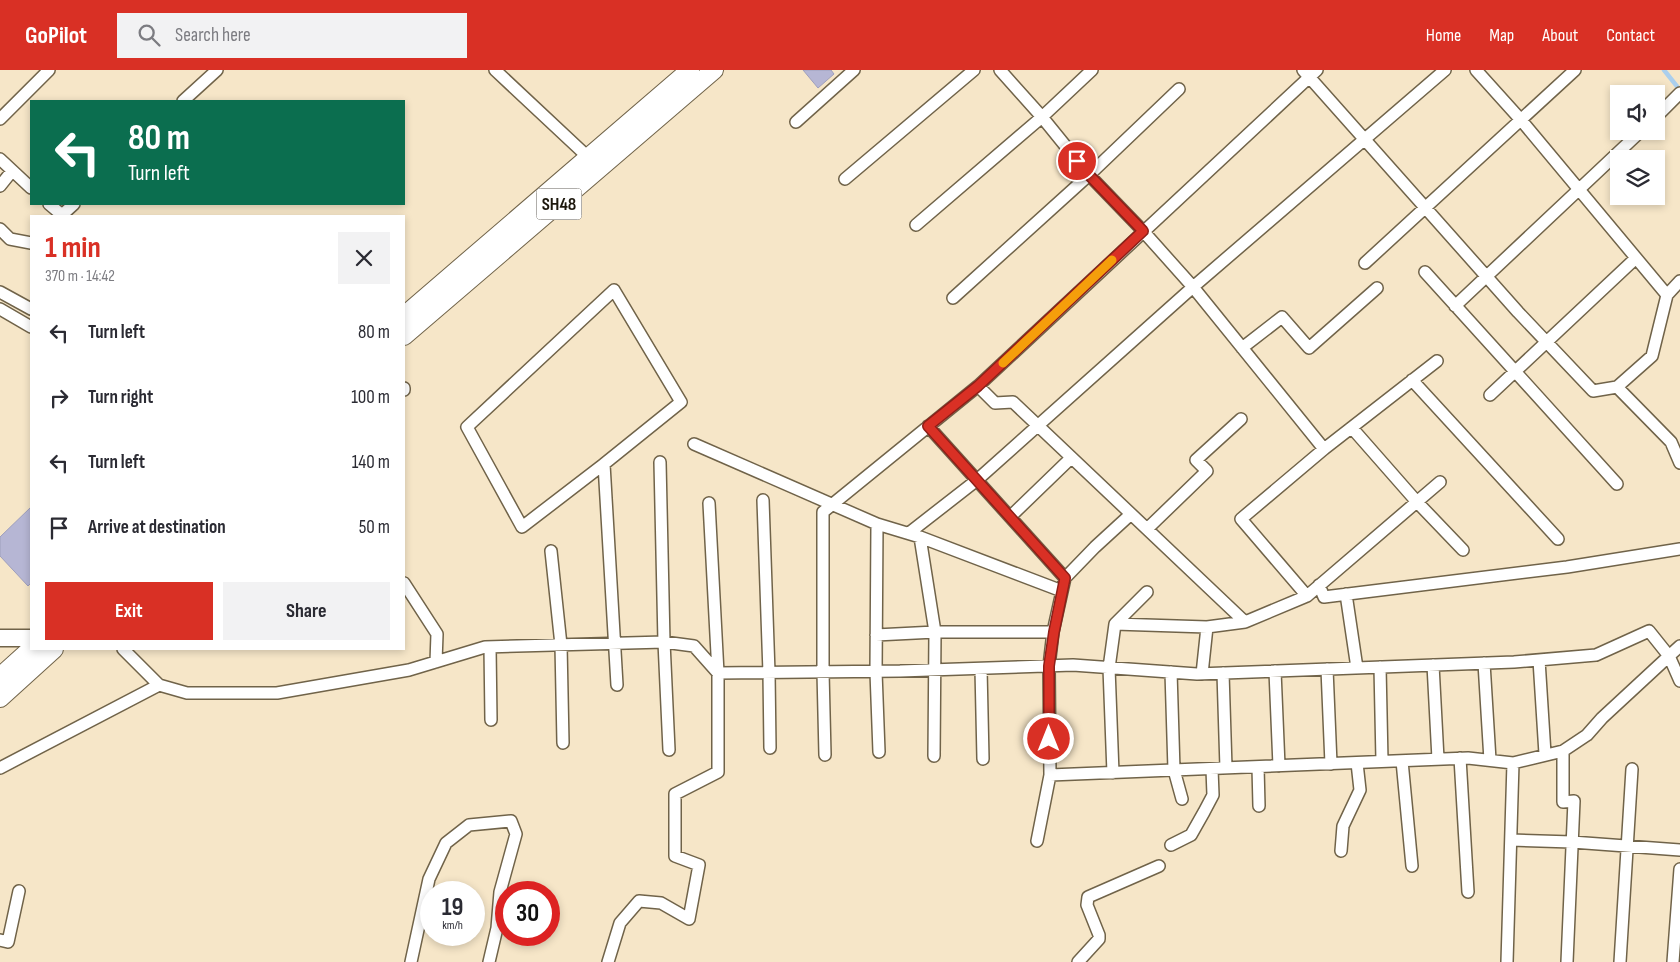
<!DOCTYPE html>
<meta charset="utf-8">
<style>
:root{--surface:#fff;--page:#f2f2f3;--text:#2b2b33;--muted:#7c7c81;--accent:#d93025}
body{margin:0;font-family:"Sofia Sans Condensed",sans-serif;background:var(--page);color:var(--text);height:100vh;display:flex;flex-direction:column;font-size:19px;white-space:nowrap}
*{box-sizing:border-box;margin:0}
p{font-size:16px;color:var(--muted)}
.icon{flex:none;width:28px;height:28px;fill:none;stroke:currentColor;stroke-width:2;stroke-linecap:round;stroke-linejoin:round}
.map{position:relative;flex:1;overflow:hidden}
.details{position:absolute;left:30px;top:145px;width:375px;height:435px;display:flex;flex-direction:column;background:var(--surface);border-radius:0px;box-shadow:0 2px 8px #0003}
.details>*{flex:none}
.banner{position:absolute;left:30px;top:30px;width:375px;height:105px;border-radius:0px;box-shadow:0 2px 8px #0003;background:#0b6e4f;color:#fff;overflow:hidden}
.fabs{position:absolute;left:1610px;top:15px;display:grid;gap:10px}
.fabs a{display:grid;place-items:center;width:55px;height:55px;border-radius:0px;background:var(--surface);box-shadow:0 2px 8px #0003;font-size:25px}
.speed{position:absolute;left:420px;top:811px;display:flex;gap:10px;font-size:25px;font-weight:700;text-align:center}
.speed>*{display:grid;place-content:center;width:65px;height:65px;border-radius:50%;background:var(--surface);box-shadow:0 2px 8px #0003;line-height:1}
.speed small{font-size:12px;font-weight:400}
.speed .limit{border:8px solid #d22;background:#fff;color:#111}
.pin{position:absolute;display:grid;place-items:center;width:42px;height:42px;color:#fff;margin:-21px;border:2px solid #fff;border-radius:50%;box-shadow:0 1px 5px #0007}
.me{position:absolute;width:55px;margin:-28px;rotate:0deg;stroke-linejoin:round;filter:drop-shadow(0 0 4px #0008)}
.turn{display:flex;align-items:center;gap:18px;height:105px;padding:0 15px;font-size:22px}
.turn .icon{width:65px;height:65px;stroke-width:2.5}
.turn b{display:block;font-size:35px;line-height:42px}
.round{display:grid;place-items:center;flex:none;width:52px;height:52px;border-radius:0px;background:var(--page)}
.overview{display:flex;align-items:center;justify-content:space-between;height:85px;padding:0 15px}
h1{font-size:30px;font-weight:700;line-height:38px;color:var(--accent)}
.cta{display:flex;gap:10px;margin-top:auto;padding:10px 15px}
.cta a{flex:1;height:58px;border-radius:0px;background:var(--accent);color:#fff;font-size:20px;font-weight:700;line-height:58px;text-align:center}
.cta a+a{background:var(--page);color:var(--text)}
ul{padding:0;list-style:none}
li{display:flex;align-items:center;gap:15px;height:65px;padding:0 15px}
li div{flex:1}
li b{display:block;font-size:19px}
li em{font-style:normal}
header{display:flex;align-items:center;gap:30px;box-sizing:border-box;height:70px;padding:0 25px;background:var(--accent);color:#fff}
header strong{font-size:24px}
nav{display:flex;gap:28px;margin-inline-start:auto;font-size:18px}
.search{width:350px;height:45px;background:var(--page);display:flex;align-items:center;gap:12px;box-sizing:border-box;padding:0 18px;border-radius:0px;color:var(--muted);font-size:19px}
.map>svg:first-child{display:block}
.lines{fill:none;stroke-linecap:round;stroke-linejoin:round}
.stream{stroke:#abcfed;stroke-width:4.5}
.building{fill:#b6b6d4;stroke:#9e9fbc}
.street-casing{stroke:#706349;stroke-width:14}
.secondary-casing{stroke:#706349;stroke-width:19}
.primary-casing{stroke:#706349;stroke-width:20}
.street{stroke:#fff;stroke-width:11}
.secondary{stroke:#fff;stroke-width:16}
.primary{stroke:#fff;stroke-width:18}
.route-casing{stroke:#8d1f18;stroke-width:12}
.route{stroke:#d93025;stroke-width:9}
.slow{stroke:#f59e0b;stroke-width:9}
.labels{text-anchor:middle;stroke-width:4.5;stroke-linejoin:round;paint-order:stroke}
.shield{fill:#fff;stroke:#615d56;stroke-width:1}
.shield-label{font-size:18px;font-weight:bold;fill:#1d180d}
</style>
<header>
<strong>GoPilot</strong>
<div class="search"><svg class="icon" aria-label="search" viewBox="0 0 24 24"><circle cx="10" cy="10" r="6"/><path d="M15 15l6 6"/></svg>Search here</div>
<nav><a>Home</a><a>Map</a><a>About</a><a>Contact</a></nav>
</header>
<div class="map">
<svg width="1680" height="892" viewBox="0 0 1680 892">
<rect width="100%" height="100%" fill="#f6e6c8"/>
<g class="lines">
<path class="stream" d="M1664,0L1680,20"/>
</g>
<path class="building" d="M803,0H831L834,4L818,18Z
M31,437V513L28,516L0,486V467Z"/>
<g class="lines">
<defs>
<path id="street" d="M495,0L589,88
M1000,0L1042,47L1089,105L1143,161L1193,217L1324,379
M1303,0L1518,242L1593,321L1617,317L1671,372L1680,393
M1476,0L1521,50L1667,225
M183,31L217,0
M1656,47L1680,23
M0,49L49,0
M796,52L854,0
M0,89L31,118
M845,109L974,0
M0,116L12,101
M49,134L62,145L61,146
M62,145L74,134
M916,155L1042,47L1092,0
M0,159L10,169L31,173
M1365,193L1575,0
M1425,202L1617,414
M0,222L31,239
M953,228L1089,105L1179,19
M1455,236L1641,61
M0,239L31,257
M1242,278L1282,247L1309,278L1377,218
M1412,310L1558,469
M978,316L995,333L1013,332L1245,552
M1617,317L1652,286L1667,225L1680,211
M404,318V320
M1490,325L1636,188
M928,356L1065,508
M1352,358L1417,432L1463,480
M694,374L877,454L920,467L1062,521
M660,392L664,572L669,680
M604,394L522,457L467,357L614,220L681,332L604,394L617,615
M763,430L769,603L770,678
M1010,447L1071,388
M877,454L876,602L879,682
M1147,459L1207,401L1196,390L1241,349
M909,463L977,410L1193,217L1445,0
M920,467L935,562L934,686
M551,481L561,575L563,673
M404,513L437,564L436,592
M1319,515L1324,527L1567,497L1680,479
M1346,524L1357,598
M1307,526L1241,449L1324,379L1437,291
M1115,554L1207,557L1245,552L1307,526L1440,412
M876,565L935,562H1053
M490,577L491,650
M123,579L159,615L187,623H277L409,600L485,577L664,572L694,576L718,603L900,601L1073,595L1197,604L1514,592L1596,585L1649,561L1669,586L1680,576
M1539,590L1545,684
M1484,593L1490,690
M1433,595L1438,689
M1380,597L1382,691
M981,599L983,689
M1327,599L1331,694
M1275,601L1279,696
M1171,602L1174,700L1182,729
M1223,603L1226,698
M1202,604L1207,557
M1563,681V732L1574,731L1567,892
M825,685L823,602V442L978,316L1317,0
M1460,688L1468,822
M1402,691L1412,796
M1258,697L1259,736
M0,698L159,615
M1113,703L1109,598L1115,554L1147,522
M1050,705L1468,688L1513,693L1563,681L1587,665L1602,648L1669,586L1680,611
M1511,770L1572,772L1680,780
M1037,771L1050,705L1049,596L1053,562L1065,508L1095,477L1131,444
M1171,775L1191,765L1204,742L1213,725L1212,699
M1341,781L1343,756L1360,720L1357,693
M0,870L8,872L19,821
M411,892L429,809L446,773L469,755L511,751L516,764L500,822L497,858L489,892
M608,892L620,853L639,831L661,833L689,849L699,795L675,786V724L718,702V603L709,433
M1078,892L1099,869V865L1087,835L1088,827L1159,796
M1507,892L1513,693
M1620,892L1632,699
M1673,892L1680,799"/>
<path id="secondary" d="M0,568H31"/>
<path id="primary" d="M404,246L690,0
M404,266L714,0
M0,607L31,579
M0,628L54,579"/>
</defs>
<use href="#street" class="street-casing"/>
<use href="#secondary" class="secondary-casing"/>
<use href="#primary" class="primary-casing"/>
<use href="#street" class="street"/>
<use href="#secondary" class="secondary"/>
<use href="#primary" class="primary"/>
</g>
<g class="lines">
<defs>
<path id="route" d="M1049,669V596L1054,562L1065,508L928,356L978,316L1143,161L1089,105L1077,91"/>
</defs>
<use href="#route" class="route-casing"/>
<use href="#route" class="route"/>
<path class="slow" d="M1003,293L1112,190"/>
</g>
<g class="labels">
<rect class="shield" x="536.5" y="118.5" width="45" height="31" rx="4"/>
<g class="shield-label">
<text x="559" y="140">SH48</text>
</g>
</g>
</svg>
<div class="fabs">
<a><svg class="icon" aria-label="sound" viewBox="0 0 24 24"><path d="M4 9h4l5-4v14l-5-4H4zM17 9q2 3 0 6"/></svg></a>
<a><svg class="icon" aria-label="layers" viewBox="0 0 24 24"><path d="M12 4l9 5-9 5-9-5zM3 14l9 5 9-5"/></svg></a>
</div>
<div class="speed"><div>19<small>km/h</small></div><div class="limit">30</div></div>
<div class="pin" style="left:1077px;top:91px;background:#d93025"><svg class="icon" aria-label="arrive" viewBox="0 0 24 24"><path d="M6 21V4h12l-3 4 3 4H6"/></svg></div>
<svg class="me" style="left:1049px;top:669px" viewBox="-20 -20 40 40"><circle r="17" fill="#d93025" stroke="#fff" stroke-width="3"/><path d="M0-11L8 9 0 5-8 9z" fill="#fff"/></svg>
<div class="banner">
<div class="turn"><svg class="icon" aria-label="left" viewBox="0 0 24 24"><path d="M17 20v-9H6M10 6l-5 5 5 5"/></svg><div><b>80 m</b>Turn left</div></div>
</div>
<section class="details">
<div class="overview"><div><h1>1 min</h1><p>370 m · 14:42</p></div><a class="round"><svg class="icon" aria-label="close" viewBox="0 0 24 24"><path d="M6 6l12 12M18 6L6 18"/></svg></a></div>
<ul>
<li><svg class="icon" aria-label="left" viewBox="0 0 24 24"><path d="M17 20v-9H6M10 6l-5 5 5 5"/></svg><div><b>Turn left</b></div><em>80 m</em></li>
<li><svg class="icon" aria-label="right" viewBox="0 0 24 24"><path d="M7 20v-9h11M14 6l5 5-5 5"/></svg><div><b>Turn right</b></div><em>100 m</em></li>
<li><svg class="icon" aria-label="left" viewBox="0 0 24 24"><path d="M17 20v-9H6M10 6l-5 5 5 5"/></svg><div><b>Turn left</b></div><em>140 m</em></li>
<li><svg class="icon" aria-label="arrive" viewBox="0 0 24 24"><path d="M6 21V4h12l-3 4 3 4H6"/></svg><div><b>Arrive at destination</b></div><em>50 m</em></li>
</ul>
<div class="cta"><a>Exit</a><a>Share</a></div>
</section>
</div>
